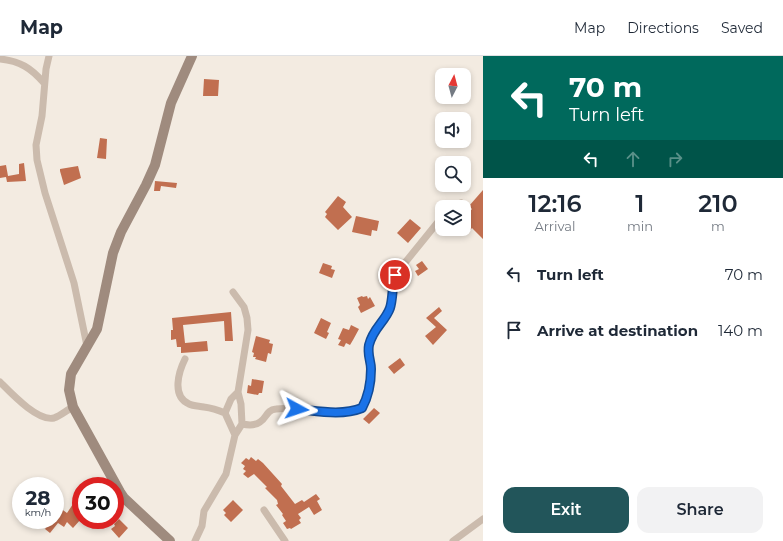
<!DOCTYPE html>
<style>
:root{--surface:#fff;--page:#f2f2f3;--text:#1f2937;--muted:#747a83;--line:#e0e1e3;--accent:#22555a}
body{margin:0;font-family:Montserrat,sans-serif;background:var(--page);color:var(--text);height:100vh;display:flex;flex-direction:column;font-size:15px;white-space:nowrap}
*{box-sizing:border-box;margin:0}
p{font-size:13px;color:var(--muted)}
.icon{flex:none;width:22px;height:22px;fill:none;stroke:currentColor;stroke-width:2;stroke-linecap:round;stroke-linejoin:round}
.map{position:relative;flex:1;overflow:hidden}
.drawer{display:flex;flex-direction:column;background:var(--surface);width:300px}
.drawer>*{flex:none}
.top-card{background:#00695c;color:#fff;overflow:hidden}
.needle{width:26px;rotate:6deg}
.controls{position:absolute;left:435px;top:12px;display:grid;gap:8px}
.controls a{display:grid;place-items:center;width:36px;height:36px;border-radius:8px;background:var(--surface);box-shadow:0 2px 6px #0003;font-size:20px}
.speed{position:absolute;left:12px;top:421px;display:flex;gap:8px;font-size:20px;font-weight:700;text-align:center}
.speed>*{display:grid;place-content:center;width:52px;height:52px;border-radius:50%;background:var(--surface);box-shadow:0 2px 6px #0003;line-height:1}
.speed small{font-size:10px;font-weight:400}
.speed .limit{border:6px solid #d22;background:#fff;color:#111}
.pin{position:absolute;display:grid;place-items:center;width:34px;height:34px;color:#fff;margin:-17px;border:2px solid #fff;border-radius:50%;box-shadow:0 1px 4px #0007}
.me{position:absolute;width:44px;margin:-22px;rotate:95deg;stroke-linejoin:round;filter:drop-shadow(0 0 3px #0008)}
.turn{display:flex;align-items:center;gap:14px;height:84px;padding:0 20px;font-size:18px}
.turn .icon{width:52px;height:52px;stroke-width:2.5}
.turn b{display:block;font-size:28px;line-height:34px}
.lanes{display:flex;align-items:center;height:38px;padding:0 20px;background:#0003;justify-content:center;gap:20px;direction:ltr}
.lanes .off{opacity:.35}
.eta{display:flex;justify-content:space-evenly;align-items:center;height:68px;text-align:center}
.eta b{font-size:24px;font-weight:600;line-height:28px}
.primary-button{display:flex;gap:8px;margin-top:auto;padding:8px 20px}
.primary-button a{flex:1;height:46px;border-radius:12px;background:var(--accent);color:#fff;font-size:16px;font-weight:600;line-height:46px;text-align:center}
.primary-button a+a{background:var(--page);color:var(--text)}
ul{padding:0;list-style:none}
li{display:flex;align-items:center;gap:12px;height:56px;padding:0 20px}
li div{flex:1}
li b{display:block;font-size:15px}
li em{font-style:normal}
header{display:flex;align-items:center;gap:24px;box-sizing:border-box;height:56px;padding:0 20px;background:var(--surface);border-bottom:1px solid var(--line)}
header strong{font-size:19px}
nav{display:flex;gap:22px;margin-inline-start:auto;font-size:14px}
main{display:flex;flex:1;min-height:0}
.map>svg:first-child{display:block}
.building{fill:#c16f50}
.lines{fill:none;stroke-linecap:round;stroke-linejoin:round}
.street{stroke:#cbbbad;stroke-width:7}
.secondary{stroke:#9f8b7e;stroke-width:10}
.route-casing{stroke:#114b97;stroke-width:10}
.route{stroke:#1a73e8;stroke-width:7}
</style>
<header>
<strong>Map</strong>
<nav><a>Map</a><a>Directions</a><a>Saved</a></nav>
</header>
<main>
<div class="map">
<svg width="483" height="485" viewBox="0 0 483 485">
<rect width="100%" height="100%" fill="#f3ebe1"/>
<path class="building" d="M204,23L219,24L218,40H203Z
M100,82L107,83L106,103L97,102Z
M24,107L26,125L7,126L6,121L0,122V110L6,109L8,120L19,118V108Z
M78,110L81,122L64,129L60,115V113Z
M155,125L177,127L176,132L161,130L160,135H154Z
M483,134V183L472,172L468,176L464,173V162L472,153L469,150Z
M338,140L346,146L343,151L352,161L338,174L325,161L327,158L325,156Z
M356,160L379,165L377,175L372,174L371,180L352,176Z
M410,163L421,172L408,187L397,177Z
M422,205L428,213L418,220L415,215L419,213L416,209Z
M323,207L332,210L331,213L335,214L332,222L319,217Z
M362,240L363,241L367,240L368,243L370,241L375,250L361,257L358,251L360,249L357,242Z
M439,251L442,255L434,262L447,274L433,289L425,280L436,271L426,262Z
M231,256L233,285H225L224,265L183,269L185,287L207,285L208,295L181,297V291H177L176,283L171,284V274H173L172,262Z
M321,262L331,267L327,276L329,277L326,283L314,277Z
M351,269L359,273L353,284L350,289L346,287L344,291L338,289L341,284L338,283L343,272L349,274Z
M256,280L270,284L269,287L273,288L271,298L268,297L266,306L255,303L256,301H253L254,297L252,296Z
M400,302L405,309L394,318L388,311Z
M252,323L264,325L262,337H259L258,339L247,337L248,329L251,330Z
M374,352L380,357L369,368L363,363Z
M251,401L256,405L258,403L263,407L282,428L281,430L295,448L302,444L304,446L316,438L320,443L317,445L322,454L314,459L309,451L298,458L301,462L299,464L301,467L291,473L290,472L287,473L283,467L286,465L282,459L283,458L276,449L278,448L277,444L265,432L267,431L254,418L248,422L243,418L246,415L243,413L245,410L241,407L246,402L249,404Z
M77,442L81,445V463L73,472L67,466L64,471L58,467L50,477L45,473L52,464H55V454L57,455L60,452L67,457Z
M233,444L243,454L231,466L224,459L226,457L223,454Z
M119,463L128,472L119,482L111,473L115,470L114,468Z"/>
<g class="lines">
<path class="street" d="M49,0L46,13L42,60L36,89L37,104L45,137L74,227L87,290
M0,3C20,5 31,12 44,27
M452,151L461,147
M185,303C179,315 171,340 189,348C193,350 199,350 204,351C212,352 218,354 225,357L235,379
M0,326C11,337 38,366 54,362C60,360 67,354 73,351
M225,357L231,343L238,336
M242,368C247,369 255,370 260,366C267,362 266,354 276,353C304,349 334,364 362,352C368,341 371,326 371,313C371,306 367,299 368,292C370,275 385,267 390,252C393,242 392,230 395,219L442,161
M264,454L285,485
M195,485L202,470L204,455L226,418L235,379L242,368L241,348L238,336L248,274L247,262L244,251L233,236
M453,485L483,463"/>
<path class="secondary" d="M170,485L124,442L120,436L73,351L69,334L71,318L97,273L113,197L121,176L146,129L155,109L171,47L192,0"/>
</g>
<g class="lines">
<defs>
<path id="route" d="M297,353C318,355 342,360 362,352C368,341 371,326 371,313C371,305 367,298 369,289C373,272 385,266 390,252C393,243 392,230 395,219"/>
</defs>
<use href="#route" class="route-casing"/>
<use href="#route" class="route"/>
</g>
</svg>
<div class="controls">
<a><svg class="needle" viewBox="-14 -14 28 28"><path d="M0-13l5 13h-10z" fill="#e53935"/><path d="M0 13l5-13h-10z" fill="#747a83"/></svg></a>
<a><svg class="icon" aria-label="sound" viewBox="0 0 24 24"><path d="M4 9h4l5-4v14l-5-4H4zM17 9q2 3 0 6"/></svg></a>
<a><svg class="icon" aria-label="search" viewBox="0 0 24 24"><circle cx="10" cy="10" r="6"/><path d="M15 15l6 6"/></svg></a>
<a><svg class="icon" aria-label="layers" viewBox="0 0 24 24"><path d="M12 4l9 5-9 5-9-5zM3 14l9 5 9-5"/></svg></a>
</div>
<div class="speed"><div>28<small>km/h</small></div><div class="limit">30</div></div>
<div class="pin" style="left:395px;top:219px;background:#d93025"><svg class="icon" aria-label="arrive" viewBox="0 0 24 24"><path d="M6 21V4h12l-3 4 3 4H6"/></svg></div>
<svg class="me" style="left:297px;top:353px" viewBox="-20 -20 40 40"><path d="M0-17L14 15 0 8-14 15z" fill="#1a73e8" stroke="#fff" stroke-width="4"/></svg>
</div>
<section class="drawer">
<div class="top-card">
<div class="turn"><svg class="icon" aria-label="left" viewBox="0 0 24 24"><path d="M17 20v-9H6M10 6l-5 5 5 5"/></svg><div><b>70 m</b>Turn left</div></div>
<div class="lanes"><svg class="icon" aria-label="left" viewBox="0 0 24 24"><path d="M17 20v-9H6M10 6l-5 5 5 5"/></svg><svg class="icon off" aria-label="ahead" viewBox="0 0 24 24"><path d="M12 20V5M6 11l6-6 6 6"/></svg><svg class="icon off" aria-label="right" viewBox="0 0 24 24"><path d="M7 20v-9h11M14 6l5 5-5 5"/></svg></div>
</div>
<div class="eta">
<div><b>12:16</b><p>Arrival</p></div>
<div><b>1</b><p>min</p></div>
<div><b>210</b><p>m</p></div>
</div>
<ul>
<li><svg class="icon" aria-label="left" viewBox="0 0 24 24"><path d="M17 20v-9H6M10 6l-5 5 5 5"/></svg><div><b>Turn left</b></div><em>70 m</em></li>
<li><svg class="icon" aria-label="arrive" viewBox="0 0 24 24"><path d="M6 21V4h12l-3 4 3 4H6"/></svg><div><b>Arrive at destination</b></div><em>140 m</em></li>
</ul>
<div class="primary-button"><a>Exit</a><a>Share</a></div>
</section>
</main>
